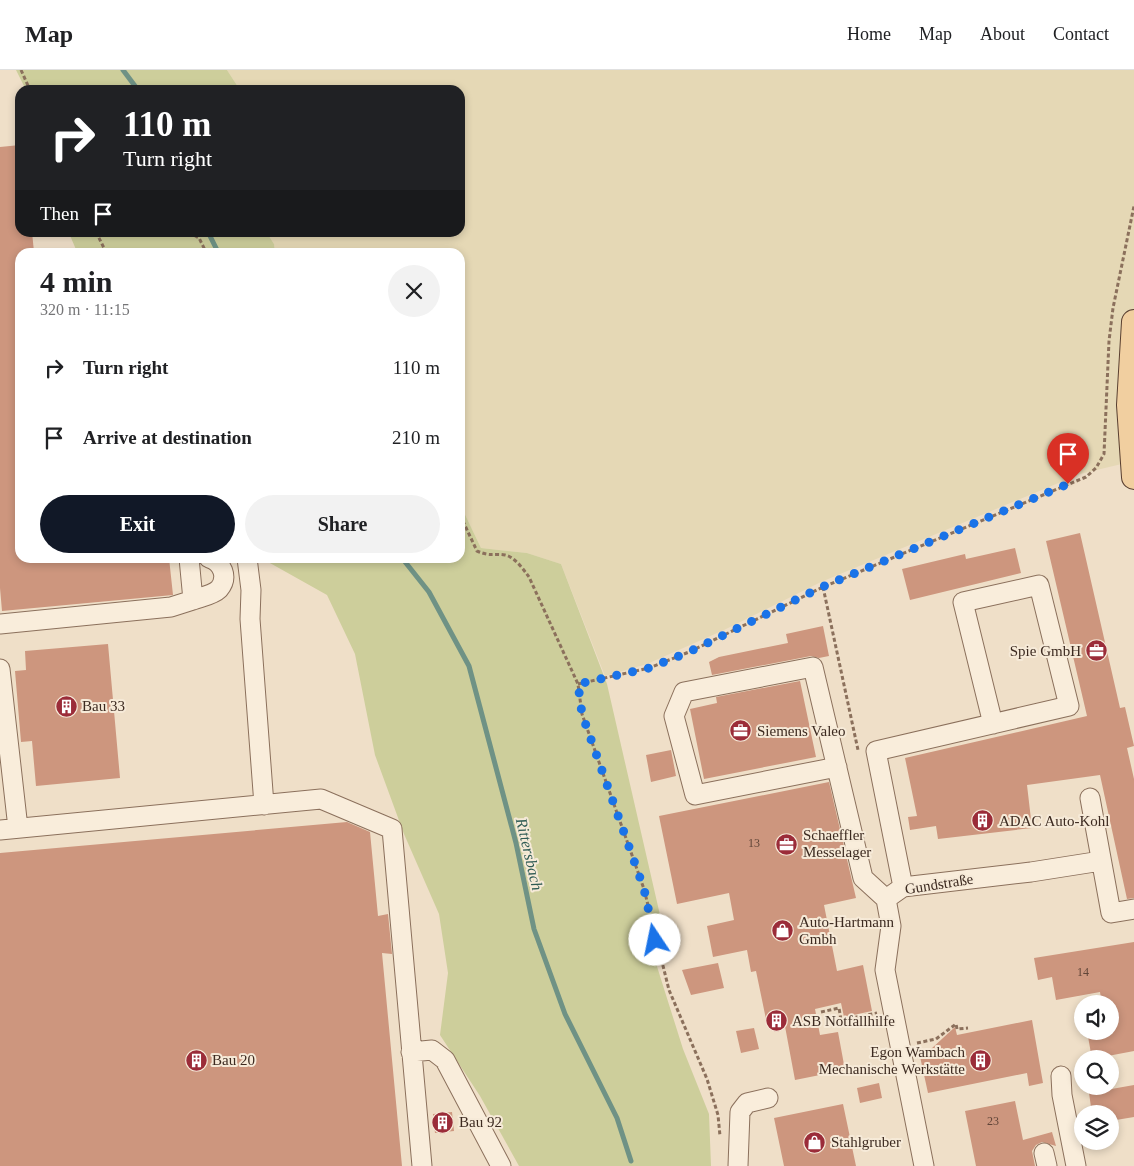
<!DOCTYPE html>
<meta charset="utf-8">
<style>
:root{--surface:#fff;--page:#f2f2f2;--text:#202124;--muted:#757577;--line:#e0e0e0;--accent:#111827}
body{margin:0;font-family:"Times New Roman",serif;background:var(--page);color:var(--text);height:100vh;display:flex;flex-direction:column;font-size:19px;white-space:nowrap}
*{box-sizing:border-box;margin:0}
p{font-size:16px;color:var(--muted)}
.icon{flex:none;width:28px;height:28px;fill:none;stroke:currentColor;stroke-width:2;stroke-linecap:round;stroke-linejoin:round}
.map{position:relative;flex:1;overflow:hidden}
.drawer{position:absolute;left:15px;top:178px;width:450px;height:315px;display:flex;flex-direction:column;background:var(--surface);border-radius:15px;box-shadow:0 2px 8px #0003}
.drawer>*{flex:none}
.hud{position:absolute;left:15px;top:15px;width:450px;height:152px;border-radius:15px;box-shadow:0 2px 8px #0003;background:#202124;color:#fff;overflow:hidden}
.controls{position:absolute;left:1074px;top:925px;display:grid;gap:10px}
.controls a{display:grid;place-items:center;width:45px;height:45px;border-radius:50%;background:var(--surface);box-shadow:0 2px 8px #0003;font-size:25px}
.pin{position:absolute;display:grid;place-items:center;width:42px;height:42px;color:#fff;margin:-51px -21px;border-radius:50% 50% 50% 0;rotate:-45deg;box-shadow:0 0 5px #0007}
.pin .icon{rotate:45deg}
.me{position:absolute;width:55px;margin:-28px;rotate:349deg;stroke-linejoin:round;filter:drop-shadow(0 0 4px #0008)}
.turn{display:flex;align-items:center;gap:18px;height:105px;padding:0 25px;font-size:22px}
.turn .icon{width:65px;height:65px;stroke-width:2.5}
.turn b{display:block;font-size:35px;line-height:42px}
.then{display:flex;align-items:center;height:48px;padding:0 25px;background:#0003;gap:10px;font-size:19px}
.round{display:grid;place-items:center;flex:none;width:52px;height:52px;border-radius:26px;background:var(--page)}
.summary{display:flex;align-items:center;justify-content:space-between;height:85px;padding:0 25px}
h1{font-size:30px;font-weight:800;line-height:38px}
.cta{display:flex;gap:10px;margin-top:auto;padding:10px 25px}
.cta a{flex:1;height:58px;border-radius:30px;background:var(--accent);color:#fff;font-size:20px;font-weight:800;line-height:58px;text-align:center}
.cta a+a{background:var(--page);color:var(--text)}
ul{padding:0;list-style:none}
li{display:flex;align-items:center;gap:15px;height:70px;padding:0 25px}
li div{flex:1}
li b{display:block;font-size:19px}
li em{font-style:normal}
header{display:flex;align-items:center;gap:30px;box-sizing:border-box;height:70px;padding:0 25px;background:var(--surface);border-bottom:1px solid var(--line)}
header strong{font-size:24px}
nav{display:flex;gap:28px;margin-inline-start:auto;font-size:18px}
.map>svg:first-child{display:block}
.farmland{fill:#e5d8b5}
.green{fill:#cdce9b}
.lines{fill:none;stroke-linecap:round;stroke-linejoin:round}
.stream{stroke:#6f9285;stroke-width:5}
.building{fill:#cd967e}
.minor-casing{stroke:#8b705c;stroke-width:21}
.major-casing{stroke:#593f30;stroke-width:26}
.path{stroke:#8b705c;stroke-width:3;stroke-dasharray:4 2.5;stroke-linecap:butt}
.minor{stroke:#f9eddb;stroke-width:19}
.major{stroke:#f1cfa0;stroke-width:24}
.route{stroke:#1a73e8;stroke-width:9;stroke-dasharray:0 16.2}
.labels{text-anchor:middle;stroke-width:4;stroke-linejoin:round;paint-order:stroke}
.number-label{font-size:12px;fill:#604538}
.poi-label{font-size:15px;fill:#3c2a20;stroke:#f6ead8;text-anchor:start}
.street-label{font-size:15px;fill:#3c2a20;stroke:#f6ead8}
.water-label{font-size:16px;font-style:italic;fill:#2f5b54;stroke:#f6ead8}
</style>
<header>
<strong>Map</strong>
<nav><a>Home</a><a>Map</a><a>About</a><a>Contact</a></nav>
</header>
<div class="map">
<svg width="1134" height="1096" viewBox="0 0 1134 1096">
<rect width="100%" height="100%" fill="#efdfc8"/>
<path class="farmland" d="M227,0H1134V391L1080,404L821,512L724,560L647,594L605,606L561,494L527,483L481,478L460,434V182H275L274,174L267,163L460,162V20H240Z"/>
<path class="green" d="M16,0H227L240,20H26Z
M69,163H267L274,174L275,182H77Z
M460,434L481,478L527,483L561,494L607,614L660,845L654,887L683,979L709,1044L711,1096H519L480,1026L440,965L448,903L439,844L404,764L375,685L355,584L327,525L261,488H460Z"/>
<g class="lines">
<path class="stream" d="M123,0L138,20
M208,162L218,182
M402,488L429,522L469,596L516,773L534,859L565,944L617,1048L631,1091"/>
</g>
<path class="building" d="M20,75V162H32L34,182H20V488H169L173,525L2,541L0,518V77Z
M1080,463L1120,638L1125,637L1134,676L1127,678L1134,709V828L1127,829L1100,705L1027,715L1032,758L938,769L936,756L910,760L908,747L917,746L905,688L1087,646L1046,471Z
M1015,478L1021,503L910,530L902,499L965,484L966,489Z
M823,556L829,586L819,588L811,586L712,605L709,592L719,587L788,573L786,564Z
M108,574L120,708L36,716L32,671L21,672L15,601L26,600L25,581Z
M800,611L816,687L704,709L690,639L717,633L716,627Z
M671,680L676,706L651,712L646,685Z
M829,712L856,828L824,835L837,901L863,895L872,941L844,947L841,933L815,939L820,965L838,962L845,1000L795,1010L784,951L767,954L756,901L751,902L747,880L713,887L707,856L734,850L729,823L677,834L659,746Z
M347,752L370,762L378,846L388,844L392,884L382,883L402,1096H0V783Z
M1134,872V981L1092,989L1087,961H1110V934H1102L1100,922L1056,930L1052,907L1038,910L1034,888Z
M718,893L724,918L691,925L682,900Z
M1032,950L1043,1013L1029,1016L1027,1003L928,1023L919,982L931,979L955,957L957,965Z
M754,958L759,979L741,983L736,961Z
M879,1013L882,1028L860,1033L857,1018Z
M1134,1015V1047L1110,1051V1044H1092L1089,1023Z
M1015,1031L1023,1070L1052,1062L1056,1076L1042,1072L1036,1075L1032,1081L1035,1096H976L965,1041Z
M843,1034L856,1096H784L774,1048Z
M452,1042L454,1061L435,1063L433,1044Z"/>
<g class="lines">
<defs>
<path id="minor" d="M189,488L193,530C201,527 213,525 219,519C229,507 222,492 209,488
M247,488L251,520L250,549L264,735
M0,554L171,537L193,530
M0,599L18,758
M837,697L695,725L674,646L684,622L813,597L863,808L886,829
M1090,728L1111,843L1134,839
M0,760L321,729L392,759L422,1096
M903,817L876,681L1069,636L1039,515L963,532L993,654
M411,982L432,980L445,990L501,1096
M1061,1006L1062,1025L1076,1096
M1044,1083L1047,1096
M738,1096L740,1042L747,1033L768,1028
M924,1096L885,900L891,856L886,829L903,817L1031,802L1101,791"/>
<path id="major" d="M1134,252L1129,335L1134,407"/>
</defs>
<use href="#minor" class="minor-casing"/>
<use href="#major" class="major-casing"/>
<path class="path" d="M21,0L30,20
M96,162L106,182
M189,162L199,168L206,182
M460,445L477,481C491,487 492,483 505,485C515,487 523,499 529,507L578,614L582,644L644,819L669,920L707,1009L718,1045L720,1066
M823,517L858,680
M578,614L649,598L689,582L823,517L1086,407L1096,398L1104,384L1109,271L1113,238L1134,136
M821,942L839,938L841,950L877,943
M917,973L936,969L956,954L957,959L968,958"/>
<use href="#minor" class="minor"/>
<use href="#major" class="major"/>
</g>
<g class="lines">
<path class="route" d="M655,870L644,819L582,644L578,614L649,598L689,582L822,517L1068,414"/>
</g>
<defs>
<symbol id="office-disc" viewBox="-11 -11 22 22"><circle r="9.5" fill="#9b2c39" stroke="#f6ead8"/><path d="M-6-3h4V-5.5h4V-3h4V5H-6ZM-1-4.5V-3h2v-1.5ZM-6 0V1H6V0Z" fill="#fff"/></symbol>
<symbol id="building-disc" viewBox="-11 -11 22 22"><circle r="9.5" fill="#9b2c39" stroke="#f6ead8"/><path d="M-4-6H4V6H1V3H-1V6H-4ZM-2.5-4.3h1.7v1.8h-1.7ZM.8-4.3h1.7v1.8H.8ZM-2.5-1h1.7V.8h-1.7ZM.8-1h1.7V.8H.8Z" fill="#fff"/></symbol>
<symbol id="shop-disc" viewBox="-11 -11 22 22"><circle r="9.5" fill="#9b2c39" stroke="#f6ead8"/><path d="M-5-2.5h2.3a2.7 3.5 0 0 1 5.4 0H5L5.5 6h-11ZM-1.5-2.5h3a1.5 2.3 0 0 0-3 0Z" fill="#fff"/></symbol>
</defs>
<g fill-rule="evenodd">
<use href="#office-disc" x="1084" y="568" width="25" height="25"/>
<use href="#building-disc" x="54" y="624" width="25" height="25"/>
<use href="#office-disc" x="728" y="648" width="25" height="25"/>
<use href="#building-disc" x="970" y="738" width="25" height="25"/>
<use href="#office-disc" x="774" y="762" width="25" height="25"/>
<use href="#shop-disc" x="770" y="848" width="25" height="25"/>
<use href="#building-disc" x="764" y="938" width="25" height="25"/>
<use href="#building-disc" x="184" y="978" width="25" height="25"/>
<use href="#building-disc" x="968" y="978" width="25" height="25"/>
<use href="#building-disc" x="430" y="1040" width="25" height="25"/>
<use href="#shop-disc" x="802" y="1060" width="25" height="25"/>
</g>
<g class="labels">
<g class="number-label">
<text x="754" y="777">13</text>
<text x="1083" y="906">14</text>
<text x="993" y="1055">23</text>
</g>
<g class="poi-label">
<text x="1081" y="586" text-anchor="end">Spie GmbH</text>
<text x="82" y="641">Bau 33</text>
<text x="757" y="666">Siemens Valeo</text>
<text x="999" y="756">ADAC Auto-Kohl</text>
<text x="803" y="770">Schaeffler<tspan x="803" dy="17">Messelager</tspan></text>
<text x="799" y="857">Auto-Hartmann<tspan x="799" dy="17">Gmbh</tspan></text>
<text x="792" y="956">ASB Notfallhilfe</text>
<text x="965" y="987" text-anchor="end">Egon Wambach<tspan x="965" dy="17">Mechanische Werkstätte</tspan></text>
<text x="212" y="995">Bau 20</text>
<text x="459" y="1057">Bau 92</text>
<text x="831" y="1077">Stahlgruber</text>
</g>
<g class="street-label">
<text transform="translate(939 814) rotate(-9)" y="5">Gundstraße</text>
</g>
<g class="water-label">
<text transform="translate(530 784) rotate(77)" y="6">Rittersbach</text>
</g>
</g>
</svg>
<div class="controls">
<a><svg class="icon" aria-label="sound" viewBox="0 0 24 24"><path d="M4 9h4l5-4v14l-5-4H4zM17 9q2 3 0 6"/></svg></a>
<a><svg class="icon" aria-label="search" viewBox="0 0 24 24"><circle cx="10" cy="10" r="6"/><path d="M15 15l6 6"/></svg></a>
<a><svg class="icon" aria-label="layers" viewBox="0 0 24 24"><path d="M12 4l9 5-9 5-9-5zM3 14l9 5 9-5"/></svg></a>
</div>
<div class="pin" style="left:1068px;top:414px;background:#d93025"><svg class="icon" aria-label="arrive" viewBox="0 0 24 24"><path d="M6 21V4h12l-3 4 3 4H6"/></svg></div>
<svg class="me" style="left:655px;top:870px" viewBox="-20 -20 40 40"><circle r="19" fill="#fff"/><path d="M0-13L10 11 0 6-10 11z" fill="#1a73e8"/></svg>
<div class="hud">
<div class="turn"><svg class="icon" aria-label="right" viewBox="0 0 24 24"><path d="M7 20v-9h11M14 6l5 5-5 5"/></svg><div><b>110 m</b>Turn right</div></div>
<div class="then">Then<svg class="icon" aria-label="arrive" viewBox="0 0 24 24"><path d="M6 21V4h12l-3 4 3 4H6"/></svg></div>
</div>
<section class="drawer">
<div class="summary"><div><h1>4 min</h1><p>320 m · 11:15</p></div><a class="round"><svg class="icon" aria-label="close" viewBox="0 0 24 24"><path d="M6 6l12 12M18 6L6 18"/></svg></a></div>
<ul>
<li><svg class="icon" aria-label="right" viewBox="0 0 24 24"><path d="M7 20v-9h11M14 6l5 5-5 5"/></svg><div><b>Turn right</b></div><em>110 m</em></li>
<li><svg class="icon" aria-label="arrive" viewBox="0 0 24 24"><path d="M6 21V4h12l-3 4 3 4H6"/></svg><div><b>Arrive at destination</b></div><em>210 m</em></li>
</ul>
<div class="cta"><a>Exit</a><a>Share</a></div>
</section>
</div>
